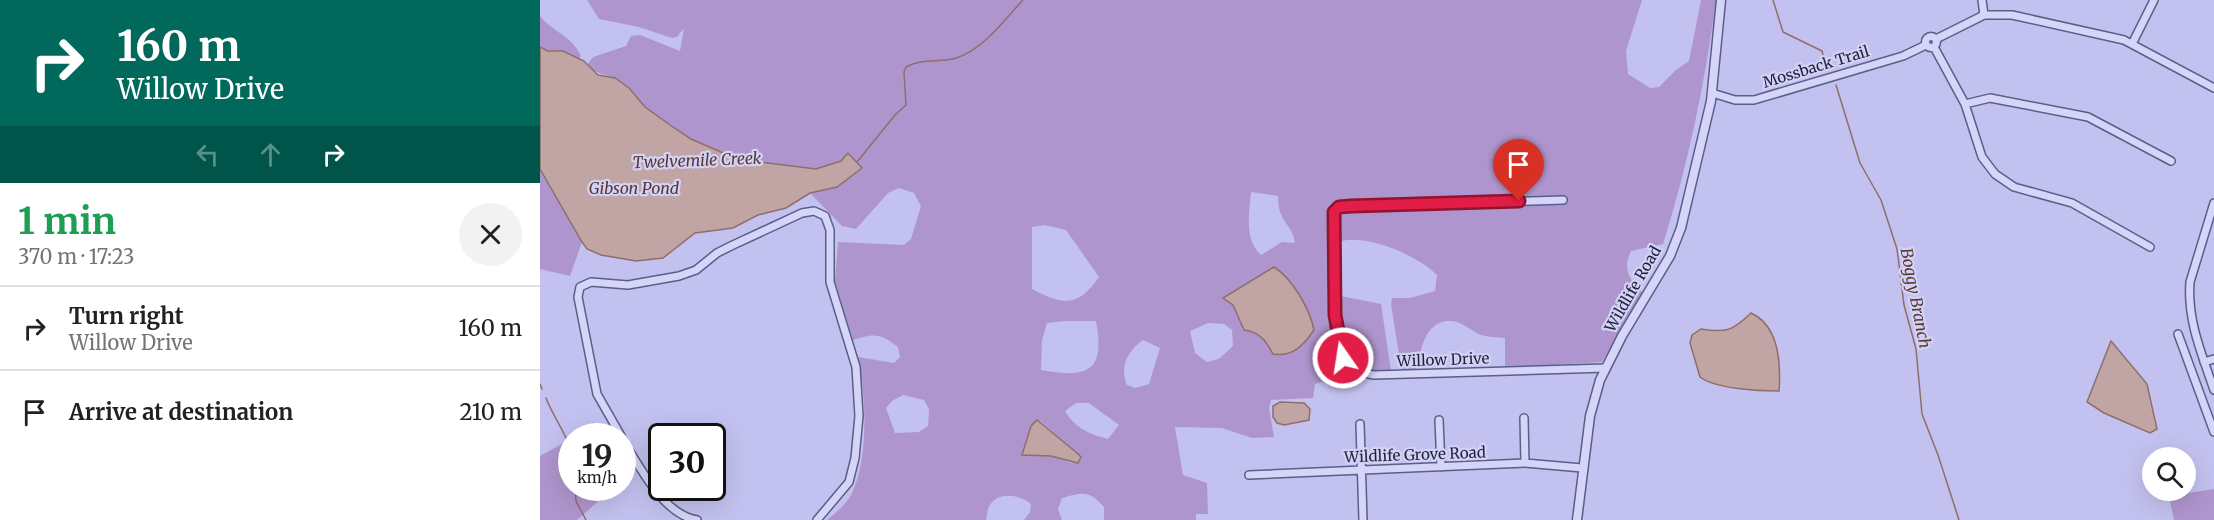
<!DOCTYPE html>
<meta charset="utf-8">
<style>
:root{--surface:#fff;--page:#f2f2f2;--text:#202124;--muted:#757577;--line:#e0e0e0}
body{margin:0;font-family:Merriweather,serif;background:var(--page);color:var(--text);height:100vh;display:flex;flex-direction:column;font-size:22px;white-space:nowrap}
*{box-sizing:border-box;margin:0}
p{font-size:20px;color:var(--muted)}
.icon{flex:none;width:33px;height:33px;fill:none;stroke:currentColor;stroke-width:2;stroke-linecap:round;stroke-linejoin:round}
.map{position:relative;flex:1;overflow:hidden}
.drawer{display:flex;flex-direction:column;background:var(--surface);width:540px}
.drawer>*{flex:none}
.hud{background:#00695c;color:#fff;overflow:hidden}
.fabs{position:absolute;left:1602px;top:447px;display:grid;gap:12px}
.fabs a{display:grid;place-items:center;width:54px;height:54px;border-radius:50%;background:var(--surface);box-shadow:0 6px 24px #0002;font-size:30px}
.speed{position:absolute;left:18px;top:423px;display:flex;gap:12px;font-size:30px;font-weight:700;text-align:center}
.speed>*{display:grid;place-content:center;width:78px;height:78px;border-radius:50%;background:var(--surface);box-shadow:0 6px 24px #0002;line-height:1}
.speed small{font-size:15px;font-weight:400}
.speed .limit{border:3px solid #111;border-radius:9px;background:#fff;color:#111}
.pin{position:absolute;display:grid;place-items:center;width:51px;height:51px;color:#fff;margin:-62px -26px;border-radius:50% 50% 50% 0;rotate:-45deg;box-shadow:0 0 6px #0007}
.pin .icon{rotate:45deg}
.me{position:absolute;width:66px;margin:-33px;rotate:347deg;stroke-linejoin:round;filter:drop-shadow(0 0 4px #0008)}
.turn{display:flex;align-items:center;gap:21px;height:126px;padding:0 18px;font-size:27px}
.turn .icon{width:78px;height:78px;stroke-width:2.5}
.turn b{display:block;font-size:42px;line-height:51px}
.lanes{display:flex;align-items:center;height:57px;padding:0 18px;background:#0003;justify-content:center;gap:30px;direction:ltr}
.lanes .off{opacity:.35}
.round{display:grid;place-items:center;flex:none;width:63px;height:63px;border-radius:32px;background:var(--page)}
.overview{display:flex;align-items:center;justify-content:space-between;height:102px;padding:0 18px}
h1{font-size:36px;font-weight:700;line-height:45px;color:#1e9e55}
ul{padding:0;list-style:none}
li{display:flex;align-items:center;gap:18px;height:84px;padding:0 18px;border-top:2px solid var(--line)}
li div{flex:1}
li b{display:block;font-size:22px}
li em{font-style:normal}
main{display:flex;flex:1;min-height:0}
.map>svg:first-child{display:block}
.green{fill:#af95cd;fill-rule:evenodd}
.water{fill:#c1a5a4;stroke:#8f6e6b;stroke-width:1.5}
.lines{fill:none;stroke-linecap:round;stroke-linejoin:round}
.stream{stroke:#8f6e6b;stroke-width:1.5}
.minor-casing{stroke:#585f89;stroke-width:10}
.tertiary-casing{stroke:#585f89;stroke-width:11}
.minor{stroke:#d6d5f9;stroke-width:7}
.tertiary{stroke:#d6d5f9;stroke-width:8}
.route-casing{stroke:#92132f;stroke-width:15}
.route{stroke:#e11d48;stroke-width:10}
.labels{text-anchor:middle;stroke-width:4.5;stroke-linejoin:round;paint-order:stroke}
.street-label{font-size:15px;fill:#1d2238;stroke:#d3d1f6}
.water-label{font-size:16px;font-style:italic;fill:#58382c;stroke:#d3d1f6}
</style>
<main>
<section class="drawer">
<div class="hud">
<div class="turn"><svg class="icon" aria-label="right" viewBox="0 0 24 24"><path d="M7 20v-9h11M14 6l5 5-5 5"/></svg><div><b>160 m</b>Willow Drive</div></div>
<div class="lanes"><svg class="icon off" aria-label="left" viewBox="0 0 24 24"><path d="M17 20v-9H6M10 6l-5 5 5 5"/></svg><svg class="icon off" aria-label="ahead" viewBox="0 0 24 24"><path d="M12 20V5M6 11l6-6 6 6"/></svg><svg class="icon" aria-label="right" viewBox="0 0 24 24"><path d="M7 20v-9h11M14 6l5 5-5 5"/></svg></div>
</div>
<div class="overview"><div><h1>1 min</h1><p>370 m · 17:23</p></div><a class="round"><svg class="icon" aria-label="close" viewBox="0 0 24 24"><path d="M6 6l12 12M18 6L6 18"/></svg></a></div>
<ul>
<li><svg class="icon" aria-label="right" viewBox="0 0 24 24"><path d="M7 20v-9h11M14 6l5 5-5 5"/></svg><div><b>Turn right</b><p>Willow Drive</p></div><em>160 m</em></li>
<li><svg class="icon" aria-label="arrive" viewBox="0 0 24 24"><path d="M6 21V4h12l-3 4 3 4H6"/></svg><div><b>Arrive at destination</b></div><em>210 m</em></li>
</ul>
</section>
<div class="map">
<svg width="1674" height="520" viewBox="0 0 1674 520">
<rect width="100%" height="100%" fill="#c3c1ef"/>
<path class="green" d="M47,0H1102L1086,51L1088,74L1110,88L1119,87L1136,70L1149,61L1161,0H1176C1165,83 1148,165 1123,244L1091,251C1082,269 1089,279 1103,293L1062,362L965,368V338C957,337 948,337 941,335C933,332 926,325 917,322C887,315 879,348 878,372H862L851,305L852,298H870L895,291L897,275C879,256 822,231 796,243L790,294L841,304L851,371L811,373L775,384L773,398L731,400L729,408L734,437L712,438L682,428L635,427L643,475L667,483L668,514H656V520H564V507C549,490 543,492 522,498L518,509L522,520H484L490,512L491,504C481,495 458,491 450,505C447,509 447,516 446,520H287C296,512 307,504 312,493C329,457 326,395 318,357L354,363L360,357L358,347C340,333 334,333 313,340L295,281L298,242L364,245L371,239L381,206L374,193L359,188L348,193L316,229L302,226L270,193L246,208L218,215L193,228L155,233L193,158C163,147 128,130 105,107C96,98 89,89 79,81C68,73 57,76 47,65L53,57L86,46L91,36L100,35L140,51L144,28L137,37L132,38L99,27L59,19ZM711,192L738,196C738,224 752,222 755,243L742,242L721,255C704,239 709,214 711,192ZM504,225L526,230L559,277C538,307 524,306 492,289V227ZM737,268L771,316L724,339L713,331L704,330L693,305L683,298ZM526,321H556C566,374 546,378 501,370L502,340L507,323ZM668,323L684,324L692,330L693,346L679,359L667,362L655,353L650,331ZM603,340L620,348L609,384L595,388L587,385C579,366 588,351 603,340ZM363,395L384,400L389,409L388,426L379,432L355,433L346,408L352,401ZM536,403H549L579,425L568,439C549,434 535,428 525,411ZM500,421L537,453L541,458L532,463L511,456Z
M0,16C13,32 32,36 41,56L39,59C24,51 13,53 0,47Z
M0,169L42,242L30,276L0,269Z
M22,444L31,457L32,488H54L62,498L37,520H0V456Z
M1674,489V520H1634L1629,496Z"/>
<path class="water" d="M0,47L8,51H23L44,61L58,75L75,78L89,88L105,107L130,125L151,139L197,159L276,169L301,161L308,153L322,168L297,187L270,193L246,208L218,215L193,228L155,233L123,258L96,261L61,255L47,249L42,242L0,169Z
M734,267C752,278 770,309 774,330C763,346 753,357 733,354C726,341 720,332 704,330L693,305L683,298Z
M1211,313C1240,326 1241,364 1239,391C1219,391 1176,389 1160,377L1150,343L1152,335L1161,329C1187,333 1192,331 1211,313Z
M1571,341L1607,384L1617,429L1610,433L1564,413L1547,402Z
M740,402L764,403L770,409L769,420L744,425L737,423L733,417V406Z
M497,420L537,453L541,457L538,463L511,456L482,455L491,426Z"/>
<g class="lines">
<path class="stream" d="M1233,0L1243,32L1282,51L1287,68
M1296,85L1320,163L1341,200L1357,249L1364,305L1376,349L1382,414L1398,455L1419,520
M317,162L355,115L366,105L364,72L366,67C382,58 400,63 416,58C443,50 465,19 483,0
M0,384L2,389
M6,398C12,415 30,439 32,455
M35,488L36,501L46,520"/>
<defs>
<path id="minor" d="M1442,0L1444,15
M1385.5 42a5.5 5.5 0 1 1 11 0a5.5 5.5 0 1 1-11 0Z
M1396,39L1444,15H1472L1584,40L1674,88
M1592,44L1614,0
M1394,47L1425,104L1442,157L1455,174L1474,187L1532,203L1610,247
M1172,93L1195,100H1214L1363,56L1386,45
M1425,104L1450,98L1548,117L1631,161
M1023,200L799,207L793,212V224C795,256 787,337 805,362C812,372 823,373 834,375L1066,368
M1674,203L1650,282C1647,321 1662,354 1674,390
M1638,334L1674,432
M1664,362L1674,359
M984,418L985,463
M899,420L901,467
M820,424L823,520
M81,436L57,394L38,297L40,287L51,282L88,285L139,276L156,270L177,253L193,245L262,213L274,211L285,216L290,230V282L316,367L319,416L315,458L309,482L277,520
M82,439C100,466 122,514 157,520
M709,475L985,463L1042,468"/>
<path id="tertiary" d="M1037,520L1050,416L1060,380L1082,336L1130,256L1141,228L1171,101L1181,0"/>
</defs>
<use href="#minor" class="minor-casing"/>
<use href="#tertiary" class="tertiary-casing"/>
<use href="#minor" class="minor"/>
<use href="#tertiary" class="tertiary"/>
</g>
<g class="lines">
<defs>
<path id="route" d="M803,358L795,315L794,212L799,207L811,206L979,201"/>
</defs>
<use href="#route" class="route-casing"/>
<use href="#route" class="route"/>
</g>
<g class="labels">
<g class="street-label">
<text transform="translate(1276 67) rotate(-17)" y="5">Mossback Trail</text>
<text transform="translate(1093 289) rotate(-60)" y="5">Wildlife Road</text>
<text transform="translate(903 360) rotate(-2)" y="5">Willow Drive</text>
<text transform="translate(875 455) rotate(-2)" y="5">Wildlife Grove Road</text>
</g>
<g class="water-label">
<text transform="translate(157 160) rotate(-2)" y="6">Twelvemile Creek</text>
<text x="94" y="194">Gibson Pond</text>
<text transform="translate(1376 298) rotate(79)" y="6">Boggy Branch</text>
</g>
</g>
</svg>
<div class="fabs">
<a><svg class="icon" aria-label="search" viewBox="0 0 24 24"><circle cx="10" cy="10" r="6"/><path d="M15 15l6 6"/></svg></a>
</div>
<div class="speed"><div>19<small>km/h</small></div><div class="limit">30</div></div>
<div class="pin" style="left:979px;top:201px;background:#d93025"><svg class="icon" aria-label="arrive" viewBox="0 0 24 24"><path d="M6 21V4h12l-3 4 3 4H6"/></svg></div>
<svg class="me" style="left:803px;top:358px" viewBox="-20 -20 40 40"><circle r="17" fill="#e11d48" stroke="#fff" stroke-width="3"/><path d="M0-11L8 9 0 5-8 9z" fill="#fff"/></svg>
</div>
</main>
